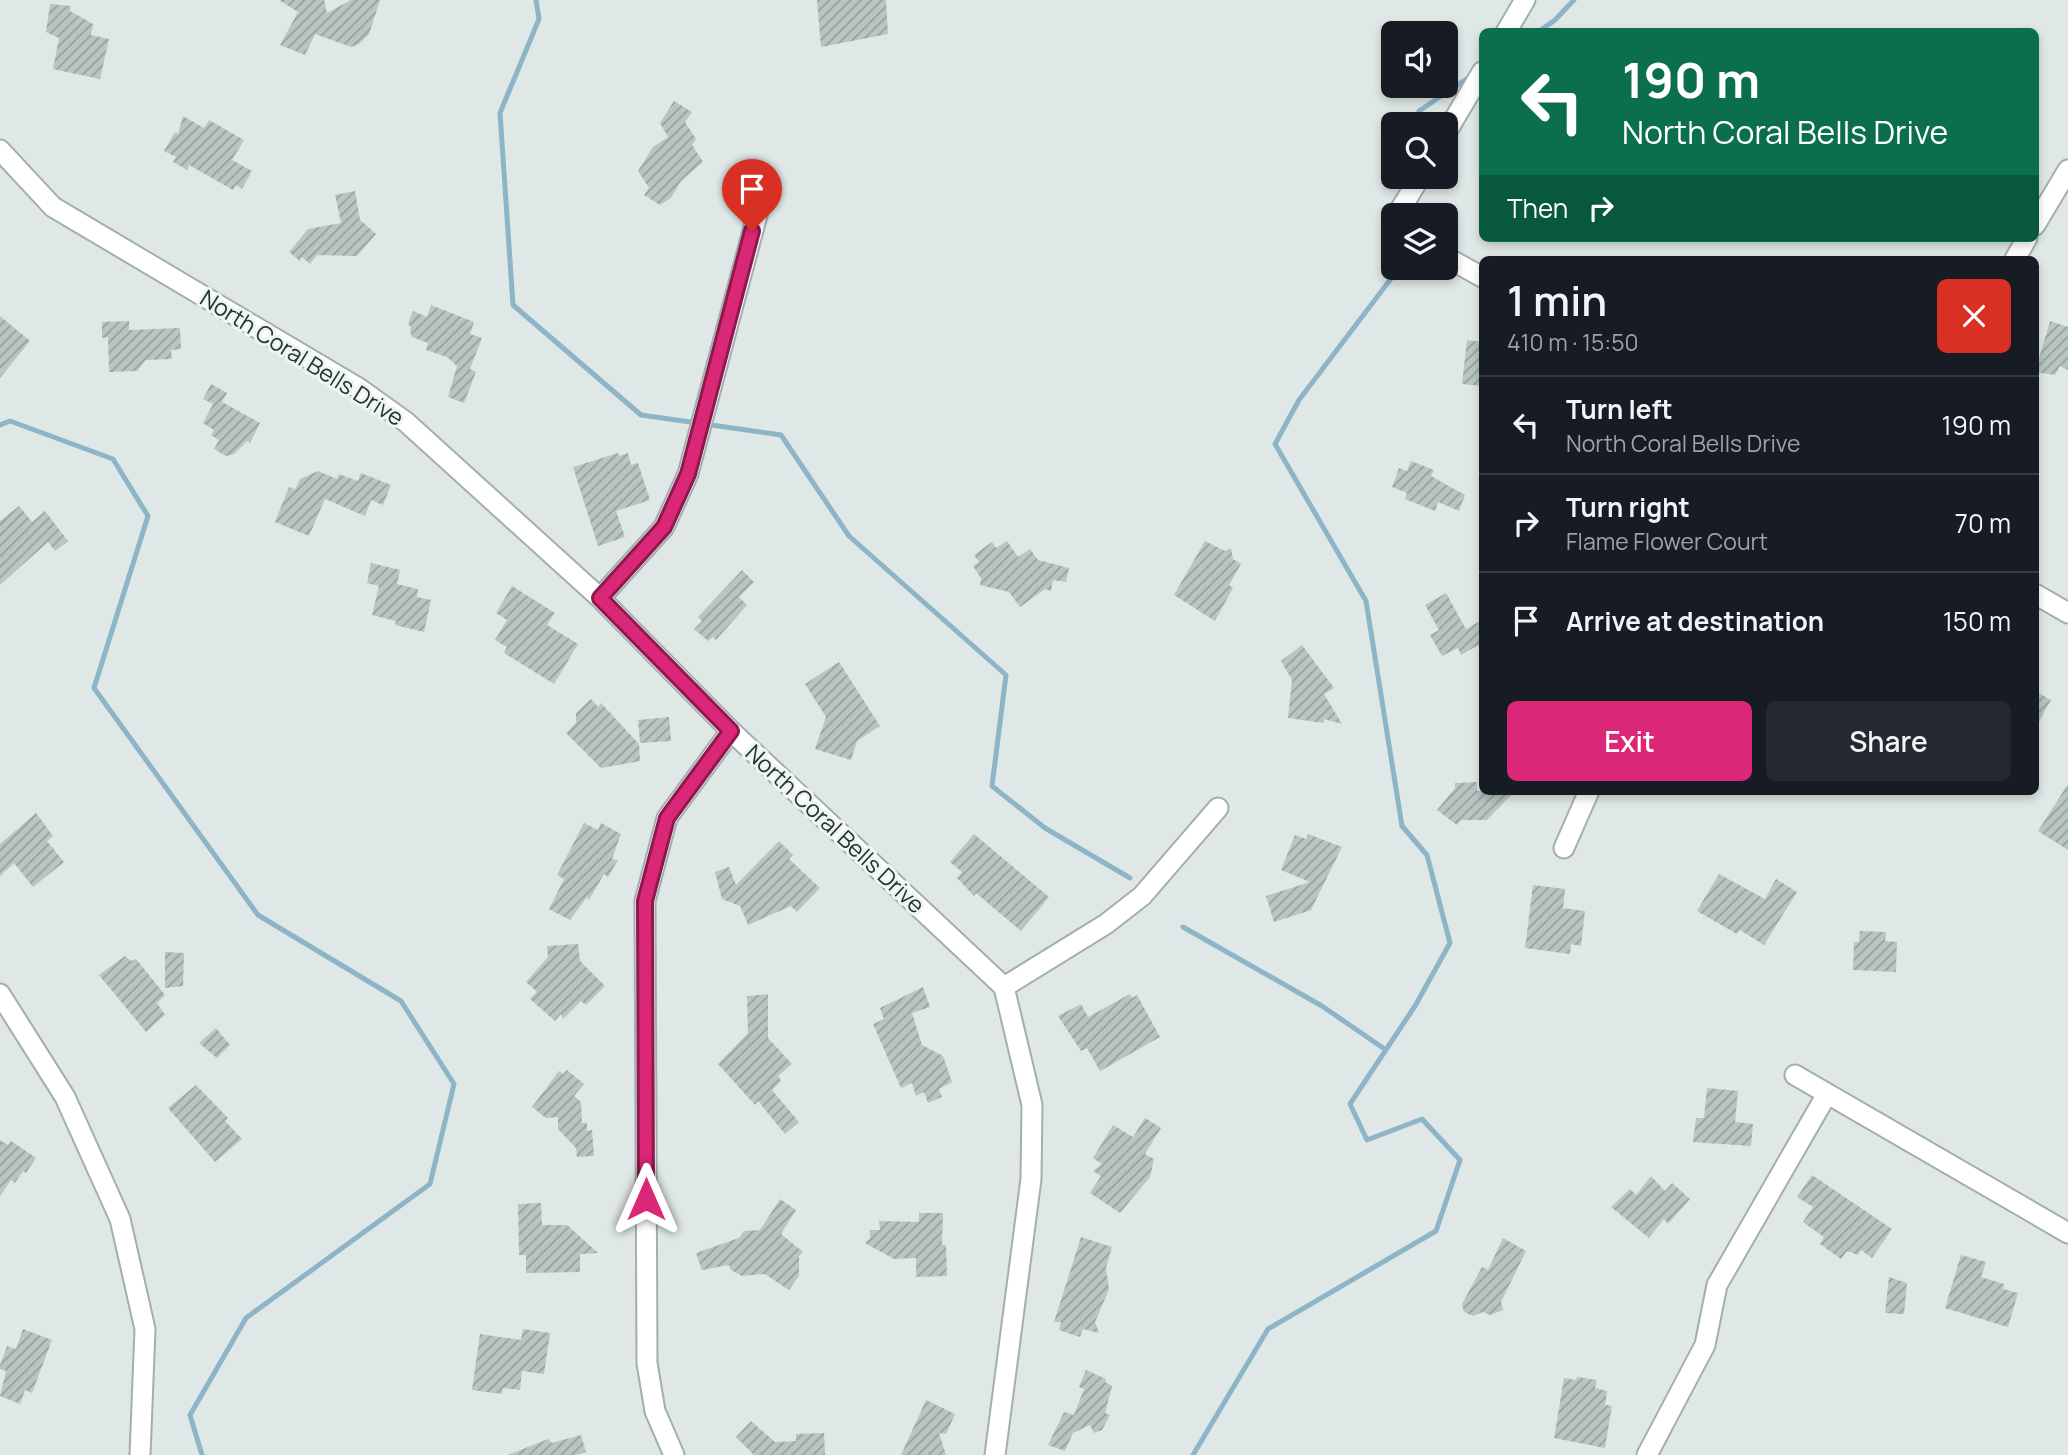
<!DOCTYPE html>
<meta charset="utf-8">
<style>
:root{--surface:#171b24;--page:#242831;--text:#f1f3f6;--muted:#9ea1a6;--line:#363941;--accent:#db2777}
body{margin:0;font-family:Manrope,sans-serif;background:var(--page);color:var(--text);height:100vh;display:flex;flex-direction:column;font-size:26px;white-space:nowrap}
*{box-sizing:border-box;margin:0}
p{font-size:23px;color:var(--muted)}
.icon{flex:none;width:38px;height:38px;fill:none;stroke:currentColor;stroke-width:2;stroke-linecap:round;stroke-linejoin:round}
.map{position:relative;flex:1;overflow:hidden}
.side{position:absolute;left:1479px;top:256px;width:560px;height:539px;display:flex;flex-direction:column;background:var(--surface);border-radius:10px;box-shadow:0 4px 10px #0003}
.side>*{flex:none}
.hud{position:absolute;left:1479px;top:28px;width:560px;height:214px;border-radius:10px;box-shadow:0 4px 10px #0003;background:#0b6e4f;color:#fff;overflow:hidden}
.controls{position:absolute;left:1381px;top:21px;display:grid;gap:14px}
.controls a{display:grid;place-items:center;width:77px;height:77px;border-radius:10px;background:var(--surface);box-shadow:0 4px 10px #0003;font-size:35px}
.pin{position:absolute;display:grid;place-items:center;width:60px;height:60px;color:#fff;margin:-72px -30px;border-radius:50% 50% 50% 0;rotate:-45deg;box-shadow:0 0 7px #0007}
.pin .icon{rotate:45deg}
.me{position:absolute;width:77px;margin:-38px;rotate:0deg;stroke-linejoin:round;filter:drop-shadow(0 0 5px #0008)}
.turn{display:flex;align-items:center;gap:24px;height:147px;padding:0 28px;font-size:32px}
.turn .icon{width:91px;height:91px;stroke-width:2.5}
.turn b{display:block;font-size:49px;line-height:60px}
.then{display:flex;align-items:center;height:66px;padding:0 28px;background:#0003;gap:14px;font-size:26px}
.round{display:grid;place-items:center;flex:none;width:74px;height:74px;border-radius:10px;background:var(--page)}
.head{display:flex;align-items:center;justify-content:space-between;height:119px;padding:0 28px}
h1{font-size:42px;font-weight:600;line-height:52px}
.cta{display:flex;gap:14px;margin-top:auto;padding:14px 28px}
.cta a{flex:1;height:80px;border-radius:10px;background:var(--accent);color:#fff;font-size:28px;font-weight:600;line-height:80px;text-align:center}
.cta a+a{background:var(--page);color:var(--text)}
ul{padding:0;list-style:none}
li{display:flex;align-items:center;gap:21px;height:98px;padding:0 28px;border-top:2px solid var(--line)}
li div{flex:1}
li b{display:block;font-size:26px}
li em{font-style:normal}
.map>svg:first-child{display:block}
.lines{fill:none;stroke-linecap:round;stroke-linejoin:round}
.stream{stroke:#8db5c7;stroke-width:5}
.building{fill:url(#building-hatch)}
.street-casing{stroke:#a3afad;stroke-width:23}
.street{stroke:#fff;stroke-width:19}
.route-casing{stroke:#8e194d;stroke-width:18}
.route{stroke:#db2777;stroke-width:12}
.labels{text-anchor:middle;stroke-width:6;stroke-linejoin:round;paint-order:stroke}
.street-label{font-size:23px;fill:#223634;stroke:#eff5f3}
</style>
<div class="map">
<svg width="2068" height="1455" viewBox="0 0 2068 1455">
<defs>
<pattern id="building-hatch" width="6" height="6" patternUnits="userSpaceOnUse" patternTransform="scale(1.75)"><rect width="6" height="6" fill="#b8c5c2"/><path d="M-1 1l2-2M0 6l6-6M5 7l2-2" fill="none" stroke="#95a19e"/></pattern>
</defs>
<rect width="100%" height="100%" fill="#dfe8e6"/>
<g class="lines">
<path class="stream" d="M536,0L539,19L500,113L513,305L641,415L781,435L849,536L1006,675L992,786L1045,828L1130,878
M1538,32L1555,20L1574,0
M1417,124L1419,111L1471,76
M0,425L10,421L113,459L148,516L94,688L258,915L401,1001L454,1084L430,1184L246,1318L190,1415L202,1455
M1183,927L1322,1006L1386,1050
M1193,1455L1268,1329L1436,1231L1460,1160L1422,1119L1367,1140L1350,1104L1415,1006L1450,943L1427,855L1402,826L1366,601L1275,444L1299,400L1399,268"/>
</g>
<path class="building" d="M279,0H324L327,13L351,0H380L369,34L359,44L351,47L315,34L305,55L280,45L298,12Z
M817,0H886L888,34L821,47Z
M50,4L71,6L70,11L93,24L91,35L109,39L100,79L53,69L59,38L46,32Z
M674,101L692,112L685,122L696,139L692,145L703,162L681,181L671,198L660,205L644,195L649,188L638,171L653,147L668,137L660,123Z
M183,116L204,128L209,120L244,140L232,160L252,171L242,189L236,185L233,190L189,165L187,170L173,162L176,157L164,151L175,132L178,134Z
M355,191L360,220L376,234L357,256L317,255L310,264L302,257L300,261L289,252L308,229L341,223L335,195Z
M431,305L474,322L470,334L482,338L470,369L476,372L464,403L448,397L457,366L447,357L426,350L428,343L412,337L410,331L411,327L408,324L413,311L427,317Z
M0,316L30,341L0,378Z
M129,321V330L180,328L181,349L171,350L172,359L146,360L137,371L109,372L108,337L102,338V322Z
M2050,321L2068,327V370L2060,366L2055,375L2035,372Z
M1467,340L1482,342V386L1462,384Z
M211,384L227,393L222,402L260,423L250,443L247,441L234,454L226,456L214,449L219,440L211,435L214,430L203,423L213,404L203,399Z
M618,453L619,456L628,453L631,465L638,463L650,500L616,511L625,537L598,546L573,467Z
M1411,461L1434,470L1431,476L1465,495L1459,511L1438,502L1435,511L1405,499L1407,493L1392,487L1399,468L1407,471Z
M318,471L337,479L339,474L358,481L361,473L391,485L383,505L371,500L365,516L325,499L309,536L275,522L289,487L295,489L300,479Z
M19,506L32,522L45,511L68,541L55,551L48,542L0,585V521Z
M1007,541L1018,557L1030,549L1038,560L1069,568L1066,582L1053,580L1051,591L1045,589L1020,607L1009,592L980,585L981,578L973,566L979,562L974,555L992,542L996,548Z
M1205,541L1225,551L1231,548L1233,559L1241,564L1229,585L1233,588L1215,621L1174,595Z
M371,563L400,570L397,584L418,589L417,597L431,600L424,632L395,625L396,621L372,615L379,586L367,583Z
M742,570L754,582L739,597L747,605L716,640L713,637L708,641L694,629L702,621L698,617Z
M512,586L555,613L547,625L578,644L554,684L504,653L507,647L495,640L507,620L496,613Z
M1446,593L1466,629L1482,620V643L1461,655L1458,648L1442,656L1430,635L1439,630L1425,605Z
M1302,645L1334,688L1324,694L1342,724L1324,719V723L1288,718L1292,680L1281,661Z
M839,662L880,726L857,741L851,760L815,749L826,717L805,684Z
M2035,691L2051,700L2035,729Z
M591,699L598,707L601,703L639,744L640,761L601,768L566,733L576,723V713Z
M669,717L671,741L640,743L638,720Z
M1477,782V791H1515L1487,820H1461L1457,825L1437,810L1455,788V783Z
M2068,784V850L2038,831Z
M36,813L53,836L47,841L64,862L33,887L14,863L0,876V844Z
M584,823L598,830L601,823L621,834L612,859L618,860L608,877L604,874L589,900L587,897L570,920L549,909L564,879L557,875Z
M974,834L1049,897L1021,931L976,893L974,896L957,878L962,872L950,862Z
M1308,834L1342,847L1311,910L1274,922L1266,896L1310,882L1281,870L1295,835L1306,839Z
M779,841L793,855L789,859L820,888L797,912L791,906L748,925L740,906L722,899L715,872L729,867L736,885Z
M1719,874L1765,899L1776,879L1797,892L1764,945L1740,930L1737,934L1697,911Z
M1533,885L1565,889L1563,908L1585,911L1581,946L1571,944L1570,954L1525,948Z
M1860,931L1886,932L1885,941L1897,942L1896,972L1853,970L1854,942H1859Z
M578,944L580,961L605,986L586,1005L581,1001L563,1019L561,1014L555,1021L530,999L537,992L526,982L548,957L547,946Z
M165,952L184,953L183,986L165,988Z
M125,956L131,961L136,959L165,995L157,1003L165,1015L146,1032L99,975Z
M923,987L930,1007L912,1013L922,1045L943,1056L952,1082L939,1089L942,1097L928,1103L924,1092L916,1096L912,1083L901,1088L873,1024L884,1019L880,1008Z
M768,994V1038L792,1064L778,1076L781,1081L772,1090L799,1122L785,1134L758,1101L755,1105L718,1064L748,1033L747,996Z
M1130,994L1132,998L1137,995L1160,1037L1100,1071L1087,1048L1081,1051L1058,1016L1081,1004L1088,1017Z
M216,1028L230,1045L217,1058L199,1043Z
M567,1070L584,1084L574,1096L581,1102L582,1123H587V1131L592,1130L594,1156L577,1157L576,1148L558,1129V1117L546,1118L532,1107L559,1071L563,1074Z
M196,1085L228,1118L225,1121L242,1139L215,1162L168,1108Z
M1707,1088L1738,1091L1735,1122L1753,1124L1751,1146L1693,1142L1696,1118H1704Z
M1145,1118L1161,1128L1145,1154L1154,1159L1150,1177L1120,1213L1090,1193L1101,1176L1093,1171L1102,1164L1093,1158L1113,1125L1133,1137Z
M0,1140L8,1145L11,1141L36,1158L26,1173L23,1171L15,1183L11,1180L0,1196Z
M1812,1175L1892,1229L1872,1258L1861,1250L1858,1255L1847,1251L1841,1259L1820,1244L1824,1237L1803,1222L1813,1207L1797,1197Z
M1651,1176L1665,1191L1672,1183L1690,1199L1668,1224L1664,1219L1649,1238L1611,1207L1630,1189L1636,1195Z
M780,1199L796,1210L781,1234L803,1252L799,1256V1276L789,1290L765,1274L742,1276L731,1270L729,1265L702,1270L696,1253L739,1238L744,1231L760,1230Z
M541,1203L542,1225H567L598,1253L580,1254V1272L526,1273V1255H519L518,1204Z
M919,1213H943L942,1245H946L947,1276L916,1277V1258L894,1259L865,1243L870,1238V1230H880L879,1221L919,1222Z
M1081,1237L1112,1247L1106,1268L1109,1289L1095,1322L1099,1333L1083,1329L1080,1337L1059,1330L1061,1322H1054Z
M1503,1238L1526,1251L1501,1302L1503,1310L1490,1315L1483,1312L1473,1316L1464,1312L1462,1304L1482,1267L1488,1270Z
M1961,1255L1986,1262L1981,1277L2004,1284L2003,1289L2018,1293L2008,1327L1945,1308Z
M1889,1277L1907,1283L1904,1314L1885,1313Z
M23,1329L52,1340L32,1393L25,1390L20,1404L0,1396L6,1371L0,1369V1365L7,1346L16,1349Z
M523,1329L550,1333L544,1374L522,1371L520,1390L503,1388L502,1394L472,1390L480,1334L521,1340Z
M1086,1370L1106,1379L1105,1382L1112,1386L1105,1413L1110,1415L1102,1430L1094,1433L1090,1425L1073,1433L1065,1451L1048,1445L1064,1412L1074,1415L1084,1389L1079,1387Z
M1577,1377L1597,1380L1595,1388L1607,1391L1605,1405L1612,1406L1605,1448L1554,1438L1564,1378L1576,1380Z
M926,1400L955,1414L946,1434L939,1433L946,1455H901Z
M751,1421L775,1442L796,1441V1434L824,1433L825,1455H754L736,1437Z
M581,1435L586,1452L577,1455H508L548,1439L552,1443Z"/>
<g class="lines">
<defs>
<path id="street" d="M1506,32L1525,0
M1446,133L1482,72
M0,150L53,207L360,389L406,422L600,598L731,731L1004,987L1032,1105L1031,1179L995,1455
M1397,215L1420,177
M2035,225L2068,170
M1446,257L1482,277
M2015,259L2027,238
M2035,594L2068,613
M600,598L664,527L688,474L760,204
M1564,848L1589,791
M1004,987L1106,924L1142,896L1218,808
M0,994L65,1097L120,1219L145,1329L140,1455
M1795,1075L2068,1233
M674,1455L655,1411L647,1363L645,901L667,818L731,731
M1647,1455L1705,1345L1717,1285L1827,1094"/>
</defs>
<use href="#street" class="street-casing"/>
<use href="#street" class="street"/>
</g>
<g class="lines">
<defs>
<path id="route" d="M646,1199L645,901L667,818L731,731L600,598L664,527L688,474L752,231"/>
</defs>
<use href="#route" class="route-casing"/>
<use href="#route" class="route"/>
</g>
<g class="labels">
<g class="street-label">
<text transform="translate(302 358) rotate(32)" y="8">North Coral Bells Drive</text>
<text transform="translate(835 829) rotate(43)" y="8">North Coral Bells Drive</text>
</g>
</g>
</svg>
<div class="controls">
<a><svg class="icon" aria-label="sound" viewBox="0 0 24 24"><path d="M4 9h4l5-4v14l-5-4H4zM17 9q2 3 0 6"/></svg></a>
<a><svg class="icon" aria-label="search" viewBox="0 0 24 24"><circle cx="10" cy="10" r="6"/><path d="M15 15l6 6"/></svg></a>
<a><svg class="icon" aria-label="layers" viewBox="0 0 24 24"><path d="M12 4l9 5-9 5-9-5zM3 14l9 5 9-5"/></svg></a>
</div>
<div class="pin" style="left:752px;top:231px;background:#d93025"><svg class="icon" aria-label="arrive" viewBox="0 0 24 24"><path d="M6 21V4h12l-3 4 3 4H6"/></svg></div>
<svg class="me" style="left:646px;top:1199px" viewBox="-20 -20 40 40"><path d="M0-17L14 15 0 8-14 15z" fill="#db2777" stroke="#fff" stroke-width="4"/></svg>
<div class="hud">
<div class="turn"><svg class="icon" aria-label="left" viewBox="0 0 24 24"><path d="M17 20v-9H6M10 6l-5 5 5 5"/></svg><div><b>190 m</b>North Coral Bells Drive</div></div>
<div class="then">Then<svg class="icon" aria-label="right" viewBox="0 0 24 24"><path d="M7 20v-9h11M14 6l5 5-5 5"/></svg></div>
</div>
<section class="side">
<div class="head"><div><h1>1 min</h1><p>410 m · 15:50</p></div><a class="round" style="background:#d93025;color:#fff"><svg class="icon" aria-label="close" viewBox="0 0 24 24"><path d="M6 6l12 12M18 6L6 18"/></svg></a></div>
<ul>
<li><svg class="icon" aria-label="left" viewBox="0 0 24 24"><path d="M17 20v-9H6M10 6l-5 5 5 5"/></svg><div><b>Turn left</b><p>North Coral Bells Drive</p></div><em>190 m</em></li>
<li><svg class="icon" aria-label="right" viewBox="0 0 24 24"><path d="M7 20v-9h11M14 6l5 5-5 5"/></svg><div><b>Turn right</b><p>Flame Flower Court</p></div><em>70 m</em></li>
<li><svg class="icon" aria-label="arrive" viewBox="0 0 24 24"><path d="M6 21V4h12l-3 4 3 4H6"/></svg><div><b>Arrive at destination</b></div><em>150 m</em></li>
</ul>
<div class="cta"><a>Exit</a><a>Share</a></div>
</section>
</div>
